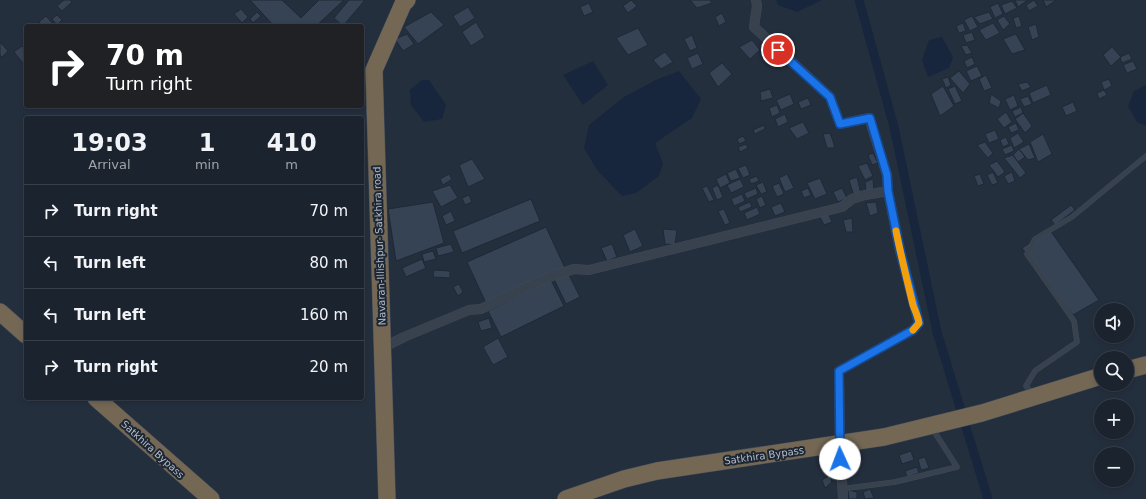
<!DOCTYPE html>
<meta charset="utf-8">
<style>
:root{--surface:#1b232e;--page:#282f3a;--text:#f1f3f6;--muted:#a0a4aa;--line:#39404a}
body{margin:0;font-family:"DejaVu Sans",sans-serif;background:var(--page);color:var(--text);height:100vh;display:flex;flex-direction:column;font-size:15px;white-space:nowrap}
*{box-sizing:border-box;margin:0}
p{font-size:13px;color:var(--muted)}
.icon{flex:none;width:22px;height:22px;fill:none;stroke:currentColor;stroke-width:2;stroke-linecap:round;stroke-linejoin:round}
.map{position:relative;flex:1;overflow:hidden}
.details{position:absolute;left:24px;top:116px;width:340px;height:284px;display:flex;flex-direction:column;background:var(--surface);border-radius:4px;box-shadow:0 2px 6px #0003,0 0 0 1px var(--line)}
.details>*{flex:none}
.banner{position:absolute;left:24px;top:24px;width:340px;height:84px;border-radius:4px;box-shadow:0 2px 6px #0003,0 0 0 1px var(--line);background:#202124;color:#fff;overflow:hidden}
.controls{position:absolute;left:1094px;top:303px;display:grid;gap:8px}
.controls a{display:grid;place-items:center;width:40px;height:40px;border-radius:50%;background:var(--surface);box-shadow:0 2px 6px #0003,0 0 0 1px var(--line);font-size:20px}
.pin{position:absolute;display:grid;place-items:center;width:34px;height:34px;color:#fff;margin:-17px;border:2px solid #fff;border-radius:50%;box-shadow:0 1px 4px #0007}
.me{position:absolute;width:44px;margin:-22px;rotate:358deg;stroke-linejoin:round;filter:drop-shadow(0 0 3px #0008)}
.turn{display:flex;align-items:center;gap:14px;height:84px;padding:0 16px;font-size:18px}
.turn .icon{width:52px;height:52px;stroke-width:2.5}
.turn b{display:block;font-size:28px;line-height:34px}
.eta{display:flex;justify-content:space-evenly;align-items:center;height:68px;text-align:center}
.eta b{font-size:24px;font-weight:800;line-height:28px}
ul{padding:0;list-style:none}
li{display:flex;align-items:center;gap:12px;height:52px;padding:0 16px;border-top:1px solid var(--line)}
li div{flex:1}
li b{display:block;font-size:15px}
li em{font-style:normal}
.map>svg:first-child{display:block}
.water{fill:#17263c}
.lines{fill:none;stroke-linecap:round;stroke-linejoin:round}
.canal{stroke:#17263c;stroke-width:9}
.building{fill:#364354;stroke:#1f2835}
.lane-casing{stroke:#414a57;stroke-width:5.5}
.street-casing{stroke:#414a57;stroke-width:10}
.highway-casing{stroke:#434c59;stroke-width:18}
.lane{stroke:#38414e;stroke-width:4.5}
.street{stroke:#38414e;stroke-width:9}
.highway{stroke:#746855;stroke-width:17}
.route-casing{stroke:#114b97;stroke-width:10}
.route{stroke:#1a73e8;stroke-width:7}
.slow{stroke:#f59e0b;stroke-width:7}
.labels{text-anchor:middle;stroke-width:4;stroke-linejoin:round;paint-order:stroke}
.street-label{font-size:10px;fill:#b4bcc9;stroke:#1d2633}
</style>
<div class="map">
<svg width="1146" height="499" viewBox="0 0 1146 499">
<rect width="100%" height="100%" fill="#242f3e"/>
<path class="water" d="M776,0H822L797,12L778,5Z
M942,37L953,57L949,68L928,77L922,60L929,40Z
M593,61L608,85L583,105L563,75Z
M679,71L701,99L692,118L655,143L663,163L659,176L636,193L622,196L597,170L584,148L589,125L624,97L656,80Z
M422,80H429L446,105L442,119L424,122L411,105L410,90Z
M1146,85V126L1137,122L1128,106L1134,91Z"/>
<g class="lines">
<path class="canal" d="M859,0L894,127L937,332L988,499"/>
</g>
<path class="building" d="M64,0H70L72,2L62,11L57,6Z
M250,0H282L301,18L319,0H344L316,26H274Z
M349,0H365L343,26L334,18Z
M631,0L637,6L628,13L623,6Z
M690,0H710L712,3L697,8Z
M1015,0H1028L1018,7Z
M1034,0L1038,6L1029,11L1026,5Z
M1043,0H1055V1L1046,7Z
M1012,1L1017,8L1005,14L1001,5Z
M589,3L593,12L584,16L580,7Z
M998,3L1003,14L995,18L990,7Z
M468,7L475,18L460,27L453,16Z
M241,9L248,17L242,23L234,14Z
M257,12L261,16L253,23L250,19Z
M431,12L444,25L418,44L404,27Z
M989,12L993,19L980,24L974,17Z
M722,13L726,22L719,26L715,17Z
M57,15L62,20L57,25L52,19Z
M46,16L53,24L50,26H43L39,22Z
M972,16L978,27L970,31L964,20Z
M1004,16L1010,24L1003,30L997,20Z
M1019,16L1022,26L1016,28L1013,18Z
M476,22L485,37L471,46L462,32Z
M963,23L966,31L959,33L956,26Z
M993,23L1000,33L986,40L979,30Z
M1036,24L1039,37L1032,40L1028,27Z
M638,28L648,45L628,55L616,38Z
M972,32L975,40L966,43L963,35Z
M407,34L414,44L403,51L395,39Z
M1016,34L1025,50L1012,54L1003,39Z
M692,35L697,48L690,51L684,39Z
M752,40L760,50L750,59L739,47Z
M0,42L8,51L2,57L0,55Z
M967,45L972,53L966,55L961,46Z
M22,46L26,50V61L23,63L14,52Z
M1112,47L1121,57L1111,66L1103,55Z
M665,52L673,62L661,69L653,60Z
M698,53L703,64L692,69L687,58Z
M1129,53L1132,59L1122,63L1120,57Z
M972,57L975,64L967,68L964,61Z
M1133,61L1137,69L1127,73L1123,65Z
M722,63L732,74L718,87L709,73Z
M977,66L982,76L971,81L966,71Z
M959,71L970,84L963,93L950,78Z
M986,75L992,88L984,91L979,79Z
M948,77L951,85L946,88L942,79Z
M1109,79L1112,86L1104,90L1101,82Z
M1027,82L1031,87L1022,91L1018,84Z
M1047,85L1051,95L1033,103L1029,93Z
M943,86L954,106L940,116L931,94Z
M955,86L962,101L955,104L948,89Z
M770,89L773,98L761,101L760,92Z
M1104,90L1107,95L1099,99L1097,93Z
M790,94L794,104L781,110L776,100Z
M991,94L1001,101L999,108L989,103Z
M1014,95L1018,106L1010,110L1005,99Z
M1028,96L1032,104L1024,107L1020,99Z
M808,98L811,105L801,109L798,102Z
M1073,102L1077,111L1066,116L1062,107Z
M777,105L780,113L772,117L769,108Z
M1021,107L1023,113L1015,117L1012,111Z
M1006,112L1012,122L1004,128L997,119Z
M1023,113L1032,126L1025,133L1015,119Z
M785,114L788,122L778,127L775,119Z
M803,122L809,133L797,139L789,128Z
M1016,123L1019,130L1011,133L1008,127Z
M764,125L765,129L755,134L753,130Z
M995,130L999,139L989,143L985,134Z
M830,133L833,141L835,148H827L823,134Z
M1018,133L1024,142L1014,148L1010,138Z
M1043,134L1052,154L1038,162L1030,142Z
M743,136L746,141L739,144L737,139Z
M1006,137L1009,144L1003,147L1000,140Z
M985,142L993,153L988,158L977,145Z
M746,144L748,148L740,152L738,147Z
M1029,144L1035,158L1028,160L1019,149Z
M1012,145L1014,151L1005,155L1002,149Z
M1019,149L1025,157L1018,162L1013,155Z
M873,153L878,163L872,165L868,155Z
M1013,155L1026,173L1020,178L1004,158Z
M472,159L485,179L468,187L459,165Z
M997,161L1005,172L998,177L989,165Z
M867,163L873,176L865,180L858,166Z
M746,165L750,175L743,178L738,168Z
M736,169L740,178L731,181L727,173Z
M993,172L998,183L992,185L987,175Z
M1012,172L1015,181L1008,184L1004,176Z
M449,174L452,179L443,185L440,179Z
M726,174L730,183L720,188L716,179Z
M787,174L794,188L785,192L779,178Z
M980,174L984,184L978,186L974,176Z
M757,176L759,181L751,184L749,179Z
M857,177L861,194L854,196L849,180Z
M820,178L827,194L815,199L807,183Z
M740,179L744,187L731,193L727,185Z
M873,179L874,191L866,192L865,182Z
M763,182L767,192L761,194L756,185Z
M779,183L784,194L777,197L772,186Z
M450,185L458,198L441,207L432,191Z
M718,185L723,197L717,200L712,188Z
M707,186L714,200L709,202L702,188Z
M756,188L758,194L747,199L744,193Z
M808,188L811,195L804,198L801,191Z
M842,188L847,198L838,202L833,192Z
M742,194L745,201L734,206L731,199Z
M469,195L472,202L465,205L462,198Z
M762,196L766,205L760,208L756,199Z
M531,199L540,221L462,253L453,231Z
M433,202L444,243L396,261L388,209Z
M750,202L752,207L740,212L738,207Z
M876,202L878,213L870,216L866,203Z
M781,203L785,212L775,216L771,207Z
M1071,205L1075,210L1055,225L1051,220Z
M757,207L760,214L747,220L744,213Z
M724,209L730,223L725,225L718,211Z
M451,211L455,221L446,225L442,216Z
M828,213L832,222L824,225L820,217Z
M852,218L853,232H846L843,220Z
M546,227L565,268L486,303L467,262Z
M635,229L643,246L630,252L623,235Z
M663,229L677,230L675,245L665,244Z
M1050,230L1099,300L1073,315L1022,248Z
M451,244L454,252L438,256L436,248Z
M612,244L617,257L607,261L601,248Z
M433,251L436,259L424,262L422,254Z
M422,259L426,268L406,277L402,268Z
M434,270L450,271V278L433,277Z
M568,273L580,297L566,304L554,279Z
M551,280L564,306L501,337L488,311Z
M459,284L463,292L458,296L453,287Z
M489,318L492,328L481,331L478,322Z
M498,338L508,357L493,365L483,347Z
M911,451L914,460L902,464L899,455Z
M925,457L929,468L921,470L918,459Z
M917,467L919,473L907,477L905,471Z
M830,475L832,482L825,488L822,480Z
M870,489L874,498L865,499L863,492Z
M848,490L857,492V499H849Z"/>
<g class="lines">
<defs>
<path id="lane" d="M1033,394L1026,386L1035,371L1077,342L1074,321L1027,254L1035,239L1072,217L1146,156
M841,489L895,482L957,467L932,428"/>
<path id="street" d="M756,0L757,6L754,27L830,97L840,124L869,118L887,175L888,191L900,251L919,323L913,330L839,371L840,444L843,499
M382,348L404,337L469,310L481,309L546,278L574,269L589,270L842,207L852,199L865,195L888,191"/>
<path id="highway" d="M0,312L26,335
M1127,370L1146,365
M96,398L211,499
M387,499L374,70L403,4L407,0
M566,499L624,479L657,471L884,437L982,413L1101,376"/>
</defs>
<use href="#lane" class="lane-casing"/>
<use href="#street" class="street-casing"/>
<use href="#highway" class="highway-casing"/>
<use href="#lane" class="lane"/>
<use href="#street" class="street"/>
<use href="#highway" class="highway"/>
</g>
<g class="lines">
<defs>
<path id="route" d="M778,50L830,97L840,124L870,118L887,175L888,191L900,250L919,323L913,330L839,371L840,459"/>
</defs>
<use href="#route" class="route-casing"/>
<use href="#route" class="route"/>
<path class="slow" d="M896,231C901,256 907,280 913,305C915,311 918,316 919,323L913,330"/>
</g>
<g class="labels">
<g class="street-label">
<text transform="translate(379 246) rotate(-92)" y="4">Navaran-Illishpur- Satkhira road</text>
<text transform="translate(153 449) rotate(42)" y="4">Satkhira Bypass</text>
<text transform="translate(764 455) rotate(-8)" y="4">Satkhira Bypass</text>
</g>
</g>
</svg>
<div class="controls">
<a><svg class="icon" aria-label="sound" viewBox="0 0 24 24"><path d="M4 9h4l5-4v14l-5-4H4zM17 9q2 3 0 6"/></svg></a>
<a><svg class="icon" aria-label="search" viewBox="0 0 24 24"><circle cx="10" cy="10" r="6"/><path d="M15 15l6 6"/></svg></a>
<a>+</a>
<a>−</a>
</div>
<div class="pin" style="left:778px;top:50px;background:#d93025"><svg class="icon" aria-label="arrive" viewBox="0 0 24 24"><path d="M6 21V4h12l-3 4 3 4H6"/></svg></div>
<svg class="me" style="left:840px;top:459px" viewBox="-20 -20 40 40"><circle r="19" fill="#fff"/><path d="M0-13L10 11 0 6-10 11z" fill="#1a73e8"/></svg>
<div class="banner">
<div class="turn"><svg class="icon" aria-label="right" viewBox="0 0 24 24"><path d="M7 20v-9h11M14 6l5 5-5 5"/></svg><div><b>70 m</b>Turn right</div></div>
</div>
<section class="details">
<div class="eta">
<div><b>19:03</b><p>Arrival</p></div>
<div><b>1</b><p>min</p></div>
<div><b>410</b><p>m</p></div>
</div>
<ul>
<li><svg class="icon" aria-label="right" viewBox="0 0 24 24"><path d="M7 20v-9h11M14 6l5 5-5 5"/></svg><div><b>Turn right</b></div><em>70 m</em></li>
<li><svg class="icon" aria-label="left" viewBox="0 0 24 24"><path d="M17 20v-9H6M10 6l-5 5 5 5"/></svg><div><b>Turn left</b></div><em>80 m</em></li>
<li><svg class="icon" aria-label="left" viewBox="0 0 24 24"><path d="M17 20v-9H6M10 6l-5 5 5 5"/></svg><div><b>Turn left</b></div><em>160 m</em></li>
<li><svg class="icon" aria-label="right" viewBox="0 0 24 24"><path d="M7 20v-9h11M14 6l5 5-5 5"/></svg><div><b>Turn right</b></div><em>20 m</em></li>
</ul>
</section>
</div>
